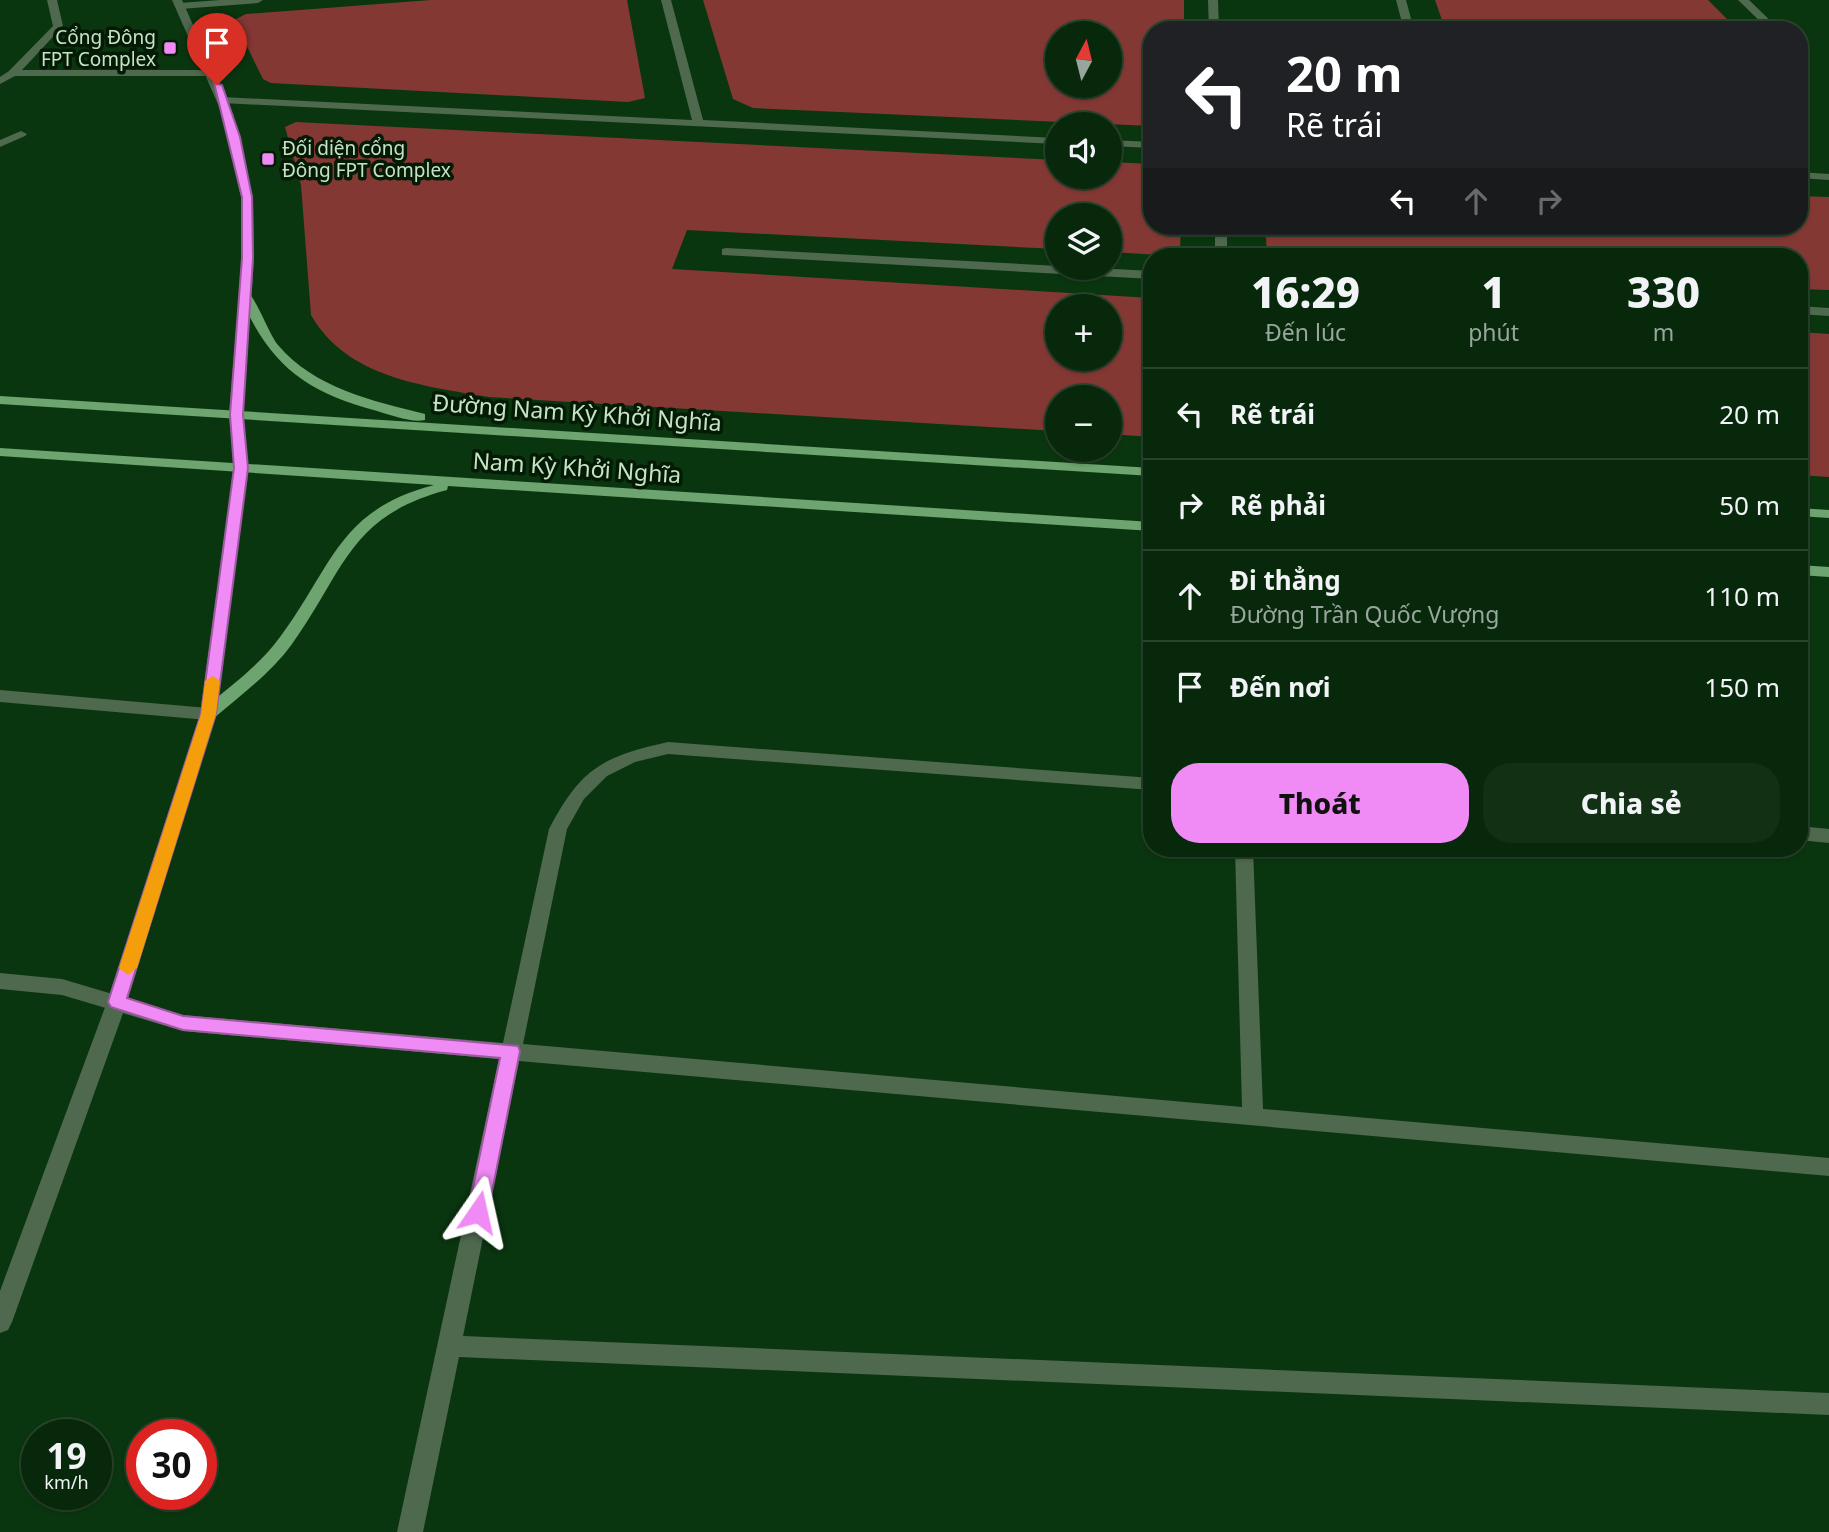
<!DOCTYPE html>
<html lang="vi">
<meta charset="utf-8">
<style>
:root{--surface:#08280b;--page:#113014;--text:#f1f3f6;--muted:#98a69d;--line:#29442c;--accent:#f08bf6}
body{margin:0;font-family:"Noto Sans",sans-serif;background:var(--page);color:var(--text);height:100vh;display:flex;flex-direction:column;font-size:26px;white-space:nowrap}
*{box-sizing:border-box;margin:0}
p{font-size:23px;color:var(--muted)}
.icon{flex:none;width:38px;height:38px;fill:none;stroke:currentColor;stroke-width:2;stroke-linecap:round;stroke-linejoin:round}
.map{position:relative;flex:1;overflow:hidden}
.details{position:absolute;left:1143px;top:248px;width:665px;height:609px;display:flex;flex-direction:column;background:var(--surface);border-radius:28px;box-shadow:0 2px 5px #0004,0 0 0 2px var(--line)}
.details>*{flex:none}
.top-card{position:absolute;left:1143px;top:21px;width:665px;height:214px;border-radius:28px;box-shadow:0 2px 5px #0004,0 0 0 2px var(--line);background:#202124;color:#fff;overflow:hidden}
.needle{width:46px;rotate:7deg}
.controls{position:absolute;left:1045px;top:21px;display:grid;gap:14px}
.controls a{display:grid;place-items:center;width:77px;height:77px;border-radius:50%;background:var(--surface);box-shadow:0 2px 5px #0004,0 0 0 2px var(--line);font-size:35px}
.speed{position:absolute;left:21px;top:1419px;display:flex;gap:14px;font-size:35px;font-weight:700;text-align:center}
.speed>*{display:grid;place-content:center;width:91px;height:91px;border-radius:50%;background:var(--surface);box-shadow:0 2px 5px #0004,0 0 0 2px var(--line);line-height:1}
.speed small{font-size:18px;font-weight:400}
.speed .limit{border:10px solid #d22;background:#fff;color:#111}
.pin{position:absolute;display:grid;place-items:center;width:60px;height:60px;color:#fff;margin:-72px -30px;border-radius:50% 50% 50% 0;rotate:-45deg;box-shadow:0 0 7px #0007}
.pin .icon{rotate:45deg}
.me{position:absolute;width:77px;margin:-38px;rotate:11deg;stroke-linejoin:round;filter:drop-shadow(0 0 5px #0008)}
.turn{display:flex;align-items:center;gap:24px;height:147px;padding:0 28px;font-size:32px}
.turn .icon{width:91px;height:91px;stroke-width:2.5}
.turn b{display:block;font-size:49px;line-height:60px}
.lanes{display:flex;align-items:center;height:66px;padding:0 28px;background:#0003;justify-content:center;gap:35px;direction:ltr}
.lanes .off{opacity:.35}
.eta{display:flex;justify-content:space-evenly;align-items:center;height:119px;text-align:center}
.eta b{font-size:42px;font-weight:800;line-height:49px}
.action{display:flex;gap:14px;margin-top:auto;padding:14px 28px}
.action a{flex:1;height:80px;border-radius:28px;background:var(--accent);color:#111;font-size:28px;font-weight:800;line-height:80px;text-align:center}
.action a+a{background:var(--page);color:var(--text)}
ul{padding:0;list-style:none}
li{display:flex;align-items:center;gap:21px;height:91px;padding:0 28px;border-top:2px solid var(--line)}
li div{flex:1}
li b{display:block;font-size:26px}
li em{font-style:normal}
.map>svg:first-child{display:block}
.green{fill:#843834;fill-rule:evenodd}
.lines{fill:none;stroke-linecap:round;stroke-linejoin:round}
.service{fill:#4f694f;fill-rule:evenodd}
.minor{fill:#4f694f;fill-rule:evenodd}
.tertiary{fill:#4f694f;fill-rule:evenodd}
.primary{fill:#6da46f;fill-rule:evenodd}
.route{fill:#f08bf6;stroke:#9c5aa0;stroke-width:2}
.slow{fill:#f59e0b}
.poi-dot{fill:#f08bf6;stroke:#041a05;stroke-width:2.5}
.labels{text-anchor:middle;stroke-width:7;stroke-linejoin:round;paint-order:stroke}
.far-poi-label{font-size:19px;fill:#c5e3c5;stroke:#041a05;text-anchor:end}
.street-label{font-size:23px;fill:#c5e3c5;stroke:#041a05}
</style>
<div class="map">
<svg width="1829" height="1532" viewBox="0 0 1829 1532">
<rect width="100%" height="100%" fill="#0a360f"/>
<path class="green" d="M431,0H627L645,98L628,102L271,83L263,79L234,20L246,14Z
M703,0H1184V30H1152L1151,126L753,108L733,99ZM1110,33V86H1057V33Z
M1435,0H1708L1738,30H1540L1456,26L1443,23Z
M296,122L1057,160V177H1110V162L1151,164L1152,226H1181L1180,248L1177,252L1161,255L1110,252V215H1057V249L687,230L672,269L1151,298V437L1110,434V397H1057V431L489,397C424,386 347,378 311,315L301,185L285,127ZM1110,306V359H1057V306Z
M1799,196L1829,197V290L1799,289V257H1273L1267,251L1265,226H1799Z
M1799,332L1829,334V477L1799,475Z"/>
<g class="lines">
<path class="service" d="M47,0H57L63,26L22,70H212L217,73L212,76H15L0,84V77L9,71L53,26Z
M21,131L27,134L25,136L0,147V140Z"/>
<path class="minor" d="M220,0H263L258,3L180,9L175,6L180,3Z
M661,0H671L703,120L1057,138V144L222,103L217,100L222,97L692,120Z
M1208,0H1218L1219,30H1209Z
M1396,0H1406L1414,30H1404Z
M1738,0H1749L1780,30H1769Z
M1110,140L1152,142V148L1110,146Z
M1799,172L1829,174V180L1799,178Z
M1215,226H1227V257H1215Z
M726,248L1152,271V279L722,255V249Z
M1799,306L1829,308V316L1799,314Z
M0,690L208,708L216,714L208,720L0,702Z
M668,742L1152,778V790L668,754L635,762L607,776L584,799L567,829L523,1044L1242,1107L1235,849H1253L1263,1109L1829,1158V1176L519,1061L463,1336L1829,1393V1415L459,1357L423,1532H397L499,1059L183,1031L62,995L0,989V973L62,979L183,1015L503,1043L549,829C581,768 602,757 668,742Z
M1799,826L1829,829V843L1799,840Z"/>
<path class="tertiary" d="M172,0H182L231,111L253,197L254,258L243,415L248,468L216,714L127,1002L12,1322L8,1330L0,1333V1291L107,1002L200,714L234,468L229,415L242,258L241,197L221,111Z"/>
<path class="primary" d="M245,290C255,294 268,333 278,345C314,388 373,401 425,414V420C411,423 391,415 377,411C303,391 269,364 239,294Z
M0,396L1152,468V476L0,404Z
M0,448L1152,522V531L448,486L447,490C349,516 345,570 292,644C271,673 241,695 214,718H202L200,714L202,710C229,687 259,666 280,637C333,566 338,510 434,485L0,456Z
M1799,508L1829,510V518L1799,516Z
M1799,565L1829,567V577L1799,575Z"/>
</g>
<path class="route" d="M214,83L222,85L240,137L252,197L253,258L243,415L248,468L216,714L127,998L183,1016L518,1046L520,1051L488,1212L485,1218L478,1221L471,1218L468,1212L500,1058L183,1030L111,1007L108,1002L201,714L234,468L230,415L242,258V197Z"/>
<path class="slow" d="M213,676L220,681L216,714L137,968L128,975L119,968L201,714L205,681Z"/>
<g class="poi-dot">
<rect x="163" y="41" width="14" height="14" rx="3.5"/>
<rect x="261" y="152" width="14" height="14" rx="3.5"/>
</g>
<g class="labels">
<g class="far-poi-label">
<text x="156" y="44">Cổng Đông<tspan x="156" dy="22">FPT Complex</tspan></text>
<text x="282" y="155" text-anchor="start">Đối diện cổng<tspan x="282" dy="22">Đông FPT Complex</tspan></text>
</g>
<g class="street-label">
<text transform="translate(577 413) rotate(4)" y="8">Đường Nam Kỳ Khởi Nghĩa</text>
<text transform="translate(577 468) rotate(4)" y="8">Nam Kỳ Khởi Nghĩa</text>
</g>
</g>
</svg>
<div class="controls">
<a><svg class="needle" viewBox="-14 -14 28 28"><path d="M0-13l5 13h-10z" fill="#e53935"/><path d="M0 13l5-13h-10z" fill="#98a69d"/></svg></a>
<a><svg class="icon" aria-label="sound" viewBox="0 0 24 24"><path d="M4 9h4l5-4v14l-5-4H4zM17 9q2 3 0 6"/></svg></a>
<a><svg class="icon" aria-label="layers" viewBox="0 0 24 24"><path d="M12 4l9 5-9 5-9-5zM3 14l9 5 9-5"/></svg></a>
<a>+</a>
<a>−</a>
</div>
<div class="speed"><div>19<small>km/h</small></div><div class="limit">30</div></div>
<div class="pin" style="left:217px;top:85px;background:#d93025"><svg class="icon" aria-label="arrive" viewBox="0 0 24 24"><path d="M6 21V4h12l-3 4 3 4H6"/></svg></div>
<svg class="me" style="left:478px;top:1212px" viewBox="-20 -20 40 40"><path d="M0-17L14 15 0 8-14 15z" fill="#f08bf6" stroke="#fff" stroke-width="4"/></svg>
<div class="top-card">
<div class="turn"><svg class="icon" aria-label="left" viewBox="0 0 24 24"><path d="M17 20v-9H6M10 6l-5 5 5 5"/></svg><div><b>20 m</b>Rẽ trái</div></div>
<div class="lanes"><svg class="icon" aria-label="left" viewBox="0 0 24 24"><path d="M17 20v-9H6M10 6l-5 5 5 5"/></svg><svg class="icon off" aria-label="ahead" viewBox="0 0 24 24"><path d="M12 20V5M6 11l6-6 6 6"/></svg><svg class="icon off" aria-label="right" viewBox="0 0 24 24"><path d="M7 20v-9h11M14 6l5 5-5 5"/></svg></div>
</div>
<section class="details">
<div class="eta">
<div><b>16:29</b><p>Đến lúc</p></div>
<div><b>1</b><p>phút</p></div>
<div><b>330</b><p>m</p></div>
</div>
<ul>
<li><svg class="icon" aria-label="left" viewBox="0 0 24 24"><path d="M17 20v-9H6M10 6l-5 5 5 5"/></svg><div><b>Rẽ trái</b></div><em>20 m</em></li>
<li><svg class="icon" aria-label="right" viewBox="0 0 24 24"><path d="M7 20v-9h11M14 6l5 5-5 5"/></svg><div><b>Rẽ phải</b></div><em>50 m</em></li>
<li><svg class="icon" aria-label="ahead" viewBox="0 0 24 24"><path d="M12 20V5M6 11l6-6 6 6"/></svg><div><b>Đi thẳng</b><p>Đường Trần Quốc Vượng</p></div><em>110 m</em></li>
<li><svg class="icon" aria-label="arrive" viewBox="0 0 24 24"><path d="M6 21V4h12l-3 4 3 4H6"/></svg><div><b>Đến nơi</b></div><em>150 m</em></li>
</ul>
<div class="action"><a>Thoát</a><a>Chia sẻ</a></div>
</section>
</div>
